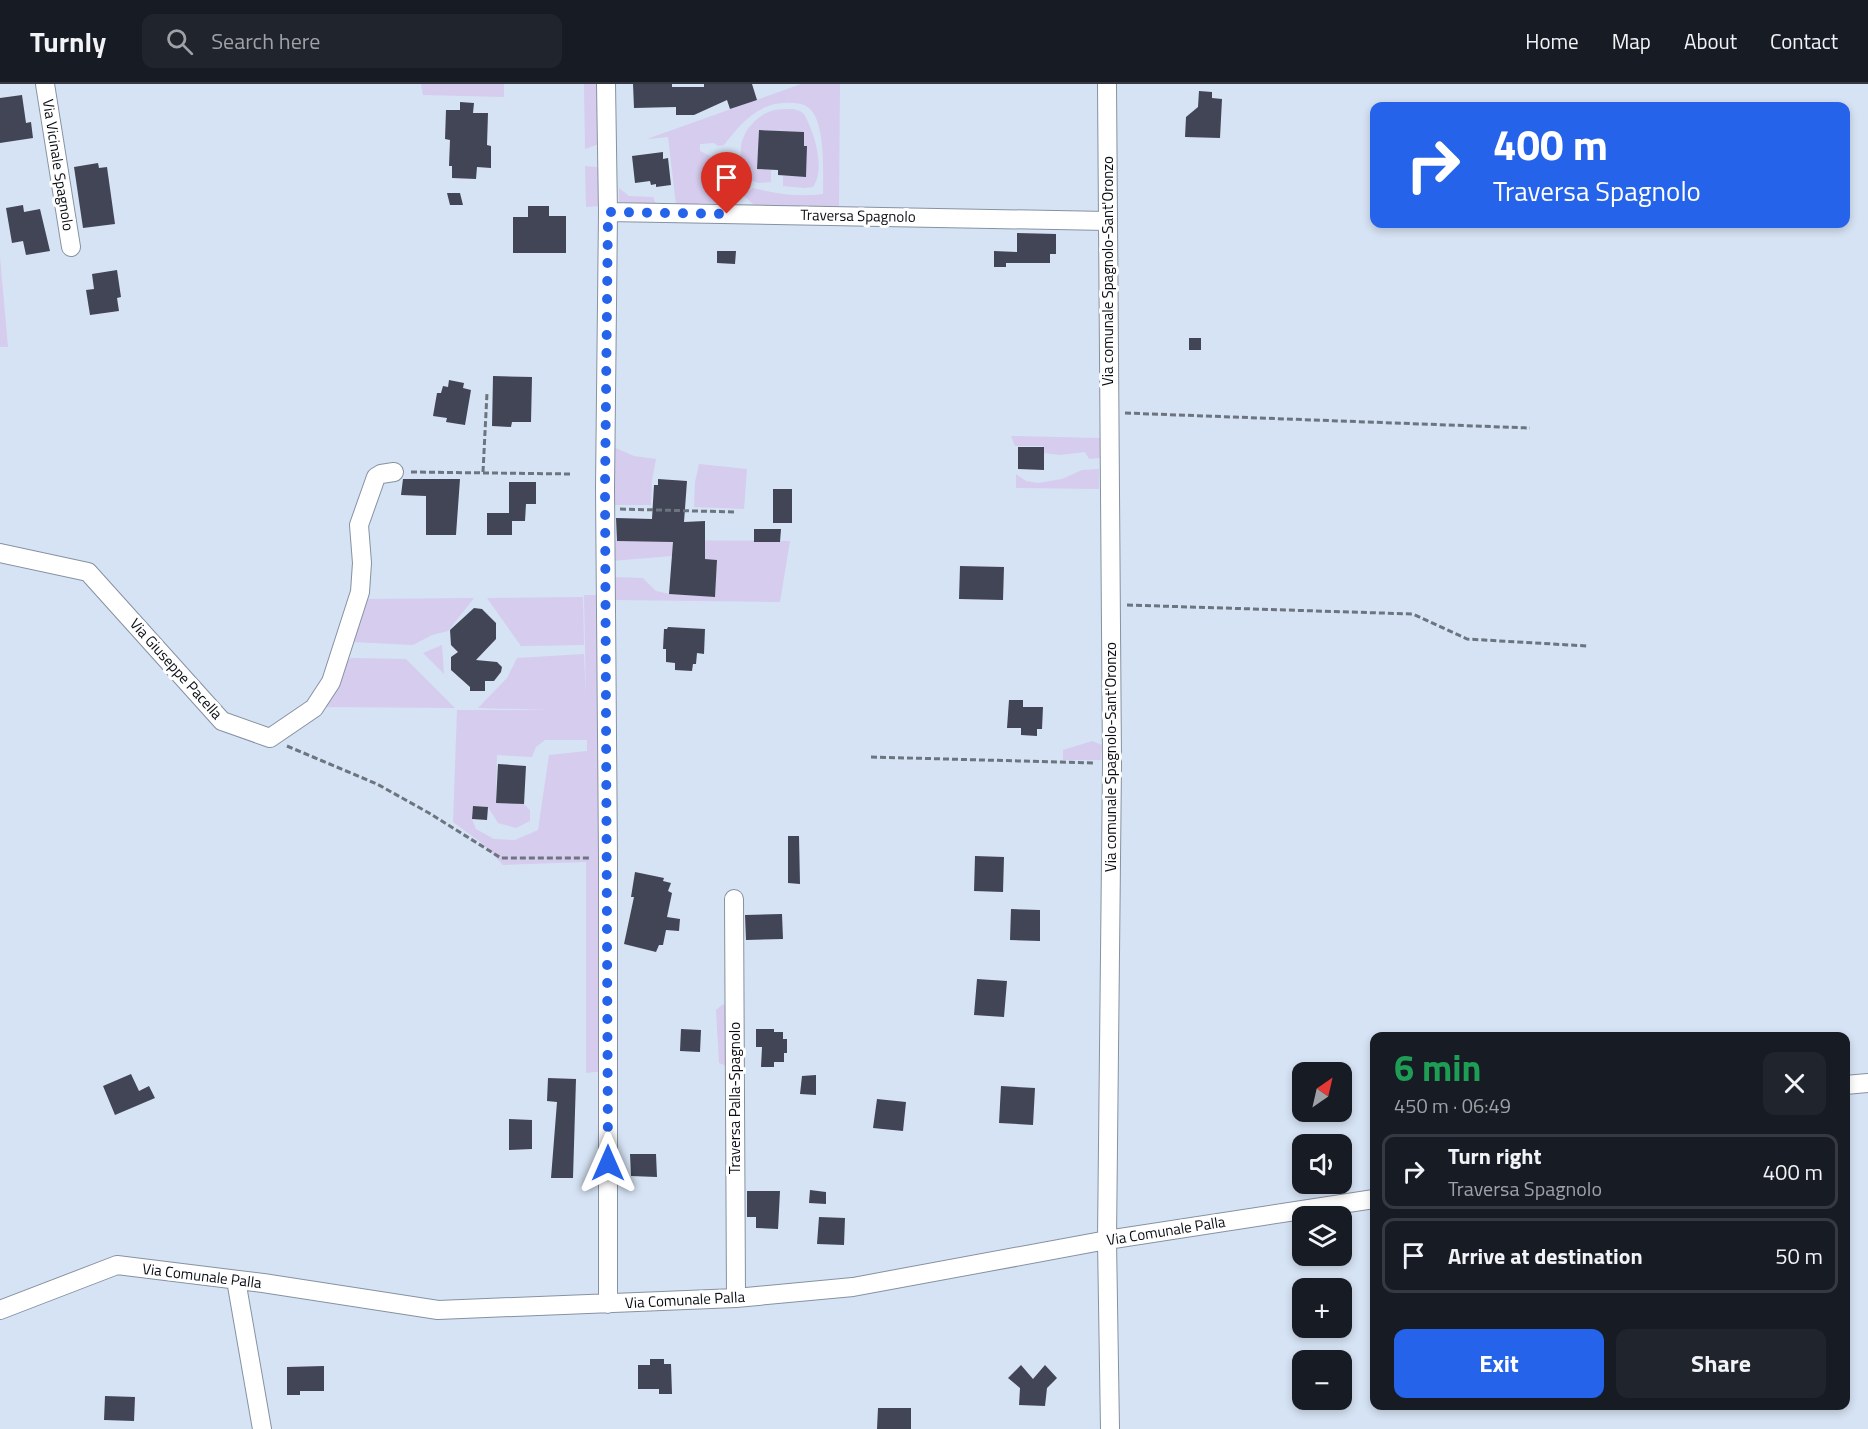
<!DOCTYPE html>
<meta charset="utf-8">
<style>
:root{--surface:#171b24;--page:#20242c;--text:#f1f3f6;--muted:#9ea1a6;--line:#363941;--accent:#2563eb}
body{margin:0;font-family:"Titillium Web",sans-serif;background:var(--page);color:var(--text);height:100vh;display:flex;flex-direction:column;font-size:22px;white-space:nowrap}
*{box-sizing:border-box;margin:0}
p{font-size:20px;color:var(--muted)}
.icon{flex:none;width:33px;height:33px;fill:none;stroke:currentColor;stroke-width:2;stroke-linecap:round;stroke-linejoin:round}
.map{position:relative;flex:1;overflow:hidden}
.panel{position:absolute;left:1370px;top:948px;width:480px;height:378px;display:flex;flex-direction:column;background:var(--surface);border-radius:12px;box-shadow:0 3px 9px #0003}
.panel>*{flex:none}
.top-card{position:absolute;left:1370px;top:18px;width:480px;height:126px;border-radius:12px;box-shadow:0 3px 9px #0003;background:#2563eb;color:#fff;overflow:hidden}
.needle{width:39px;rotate:34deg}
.fabs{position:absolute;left:1292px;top:978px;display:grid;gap:12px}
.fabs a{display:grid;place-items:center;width:60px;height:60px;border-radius:12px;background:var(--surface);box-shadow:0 3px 9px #0003;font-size:30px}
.pin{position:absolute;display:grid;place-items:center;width:51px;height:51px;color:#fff;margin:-62px -26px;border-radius:50% 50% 50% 0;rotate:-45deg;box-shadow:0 0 6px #0007}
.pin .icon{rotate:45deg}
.me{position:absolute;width:66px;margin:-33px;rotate:0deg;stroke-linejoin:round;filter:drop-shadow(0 0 4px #0008)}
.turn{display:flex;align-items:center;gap:21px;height:126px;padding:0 24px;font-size:27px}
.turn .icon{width:78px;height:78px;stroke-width:2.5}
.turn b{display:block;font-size:42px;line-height:51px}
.round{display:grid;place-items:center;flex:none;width:63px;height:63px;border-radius:12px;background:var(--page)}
.overview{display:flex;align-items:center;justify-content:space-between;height:102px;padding:0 24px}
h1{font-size:36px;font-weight:700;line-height:45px;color:#1e9e55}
.button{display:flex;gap:12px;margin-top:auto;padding:12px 24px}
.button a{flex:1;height:69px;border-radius:12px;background:var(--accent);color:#fff;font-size:24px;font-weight:700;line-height:69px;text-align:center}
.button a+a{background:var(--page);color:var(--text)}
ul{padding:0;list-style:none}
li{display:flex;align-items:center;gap:18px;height:75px;margin:0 12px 9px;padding:0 12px;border:3px solid var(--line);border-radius:12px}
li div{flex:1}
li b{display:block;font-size:22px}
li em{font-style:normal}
header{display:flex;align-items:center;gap:36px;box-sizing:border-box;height:84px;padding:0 30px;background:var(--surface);border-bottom:2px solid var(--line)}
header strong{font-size:28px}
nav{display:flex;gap:33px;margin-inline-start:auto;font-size:21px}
.search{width:420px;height:54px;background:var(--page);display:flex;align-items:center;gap:15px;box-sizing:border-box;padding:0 21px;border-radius:12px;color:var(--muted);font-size:22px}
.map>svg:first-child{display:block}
.green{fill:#d5ccee;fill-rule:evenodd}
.building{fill:#424555}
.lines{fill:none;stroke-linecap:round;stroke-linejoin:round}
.street-casing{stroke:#8692a2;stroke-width:20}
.path{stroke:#6c747f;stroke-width:3;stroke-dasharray:6 3;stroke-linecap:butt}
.street{stroke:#fff;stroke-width:18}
.route{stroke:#2563eb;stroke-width:10;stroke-dasharray:0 18}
.labels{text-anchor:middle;stroke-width:6;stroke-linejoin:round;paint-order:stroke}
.street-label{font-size:15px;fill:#0a0e14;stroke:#fff}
</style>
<header>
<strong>Turnly</strong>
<div class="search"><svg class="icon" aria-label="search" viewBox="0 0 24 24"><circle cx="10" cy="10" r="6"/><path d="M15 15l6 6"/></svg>Search here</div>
<nav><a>Home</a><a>Map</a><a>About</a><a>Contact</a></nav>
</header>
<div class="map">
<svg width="1868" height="1345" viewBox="0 0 1868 1345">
<rect width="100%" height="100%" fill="#d6e3f4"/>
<path class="green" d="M421,0H504V13L423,11Z
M584,0H598L599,60L585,65Z
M801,0H840L839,124L754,121L744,112L748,107L753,104C776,110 800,113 823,110C823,90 826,38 809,24C805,20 797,19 792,19C760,16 741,39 724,61L718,62L714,59L700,60V67C723,77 729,88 733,112L725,120L699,119L698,122L676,121L668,53L647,55Z
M793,25L800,27L804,30C814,48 826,84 813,103L804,104L783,102V92H806L807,63L804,62V48L759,46L757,85L771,86V98L759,99L740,93L738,91C742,81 740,73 741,63C742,47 758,30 774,26C780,25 787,25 793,25Z
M585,82L597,83L600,86L601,122L586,123Z
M619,104L629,112L653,113L656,120L619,118Z
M0,173L8,263H0Z
M1011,352L1100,354L1101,374L1089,375L1085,368L1060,371L1043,369V362H1015Z
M611,362L634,372L656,375L652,396L651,421H611Z
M699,380L747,385L744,425L694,423L695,398Z
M1099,385V405L1016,404V390L1026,397L1038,399L1062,395L1082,386Z
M610,456L790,457L780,518L613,516L612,493L643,494L656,507L669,510L715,513L717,476L672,472L611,477Z
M584,511H601L604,987L586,989V778L503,781L483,760L453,738L457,626H549L478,624L507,594L517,574L584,570L586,614ZM545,656H587V667L549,671L538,746L515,756L494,755L476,745L472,735L473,722L488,723L498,739L516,744L530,737V726L524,720L496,718L497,671L532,673L536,663Z
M583,513L584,561L521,562L487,514Z
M474,514L448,547L432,551L413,561L352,558L364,515Z
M442,561L444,590L423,569Z
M351,574L406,575L455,624L323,623L346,578Z
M1092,657L1102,661L1101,676H1063V666Z
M728,920L731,981H724L719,979L716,926L722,921Z"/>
<path class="building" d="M633,0H672V3H704V0H752L757,16L730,25L727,16L694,31H676V23L634,24Z
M1199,7L1212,8V14L1222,15L1220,54L1185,53L1186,33L1198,23Z
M22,11L26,39L31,38L33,54L0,59V14Z
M460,18L474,19L473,29H488L487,61L491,62V84L477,83L476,95L452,94V82H449L450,56L445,55L446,26H460Z
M759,46L804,48V62H807L806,93L778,91V86L757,85Z
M663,68V75L668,74L671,101L656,103V100L651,101L650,97L635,99L632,72Z
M98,79L99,84L107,83L115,140L83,144L74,83Z
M447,109H460L463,121H450Z
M23,121L24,128L40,125L50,167L26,171L23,157L12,159L6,124Z
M528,122H549V132H566V169H513V133H528Z
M1017,149L1056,150V170H1050V179H1006V183H994V167L1017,168Z
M717,167H736L735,180L717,179Z
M117,186L121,213L117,214L119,227L90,231L86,206L94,205L92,190Z
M1189,254H1201V266H1189Z
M493,292L532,293L531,338H512L511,343L492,342Z
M449,296L464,299L463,304L471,306L465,341L446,338L447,334L433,332L437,309H441L443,302L448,303Z
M1018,363H1044V386L1018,385Z
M403,395H460L456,451H426V412L401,411Z
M658,395L687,397L684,438L705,437V475L717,476L715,513L669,510L673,458L617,457L616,434L652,435L654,401H658Z
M509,398H536V420H526L525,437H512V451H487V429H509Z
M773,405H792V439H773Z
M754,445H781L780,458H754Z
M960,482L1004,483L1003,516L959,515Z
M474,524L482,525L496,539V555L476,576L497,578L502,583L501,588L494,597H485V607H470V603L451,586V573L458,568L451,561L450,546Z
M668,543L705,545L704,570L697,569L696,580H693L692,587L675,586V579L666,578V565H663L664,545H667Z
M1009,616H1023V623H1043L1042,645H1037V652L1021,651V644H1007Z
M498,680L526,682L524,720L496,719Z
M473,722L488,723L487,736L472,735Z
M788,752H799L800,800L788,799Z
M975,772L1004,773L1003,808L974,807Z
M635,788L664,794L663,797L671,799L668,807L672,809L667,833L680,835L679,847L666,846L663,861H659L656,868L624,860L634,813H631Z
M1011,825L1040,826V857L1010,856Z
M782,830L783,855L746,856L745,831Z
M977,895L1007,897L1004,933L974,931Z
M681,945L701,946L700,968L680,967Z
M756,945H774V948H783V955H787V969H784V978H774V983H761L762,963H756Z
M131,990L139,1007L149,1002L155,1014L115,1031L103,1002Z
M816,991V1011L800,1010L802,992Z
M548,994L576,995L573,1094H551L557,1018L547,1017Z
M1001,1002L1035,1004L1033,1041L999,1039Z
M877,1015L906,1018L903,1047L873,1044Z
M509,1035L532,1036V1065L509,1066Z
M630,1070H656L657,1093L631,1092Z
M810,1106L826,1108V1120L809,1119Z
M747,1107H780L778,1145L756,1144V1133H747Z
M819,1133L845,1134L844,1161L817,1160Z
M650,1275H664V1280H671L672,1310H659V1305H638V1281H650Z
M1021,1281L1033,1295L1045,1281L1057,1294L1047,1304L1045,1322L1019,1321L1020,1304L1008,1294Z
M324,1282V1307H300V1311H287V1283Z
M105,1312L135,1313L134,1337L104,1336Z
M878,1324H911V1345H877Z"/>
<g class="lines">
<defs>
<path id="street" d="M45,0L71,163
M606,0L608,128L605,404L608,775V1220
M1107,0L1112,680L1107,1156L1110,1345
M608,128L1107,137
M0,469L88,488L222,637L270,654L314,624L331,598L360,508L362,479L359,441L376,393L381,390L394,388
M734,815L736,1214
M1845,1001L1868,999
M236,1196L262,1345
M0,1226L117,1181L263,1199L438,1226L736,1214L853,1203L1107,1156L1374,1115"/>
</defs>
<use href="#street" class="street-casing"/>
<path class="path" d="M1125,329L1530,344
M411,388L571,390
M483,388L487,309
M620,425L734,428
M1127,521L1413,530L1467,555L1587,562
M287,662L377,700L429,729L501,774H591
M871,673L1095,679"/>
<use href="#street" class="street"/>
</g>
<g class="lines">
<path class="route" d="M608,1079L605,404L608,128L727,130"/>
</g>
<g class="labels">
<g class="street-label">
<text transform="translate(58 81) rotate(81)" y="5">Via Vicinale Spagnolo</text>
<text transform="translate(858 132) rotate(1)" y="5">Traversa Spagnolo</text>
<text transform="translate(1108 187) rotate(-90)" y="5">Via comunale Spagnolo-Sant'Oronzo</text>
<text transform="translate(176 585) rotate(48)" y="5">Via Giuseppe Pacella</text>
<text transform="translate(1111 673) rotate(-90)" y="5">Via comunale Spagnolo-Sant'Oronzo</text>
<text transform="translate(735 1014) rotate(-90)" y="5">Traversa Palla-Spagnolo</text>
<text transform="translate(1166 1147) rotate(-9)" y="5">Via Comunale Palla</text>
<text transform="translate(202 1192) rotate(7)" y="5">Via Comunale Palla</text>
<text transform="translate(685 1216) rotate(-3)" y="5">Via Comunale Palla</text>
</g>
</g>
</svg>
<div class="fabs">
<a><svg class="needle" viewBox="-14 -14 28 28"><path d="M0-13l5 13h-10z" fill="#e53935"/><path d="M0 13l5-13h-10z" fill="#9ea1a6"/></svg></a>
<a><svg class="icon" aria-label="sound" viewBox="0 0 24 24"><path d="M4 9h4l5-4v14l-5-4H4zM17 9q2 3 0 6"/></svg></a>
<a><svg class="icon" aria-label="layers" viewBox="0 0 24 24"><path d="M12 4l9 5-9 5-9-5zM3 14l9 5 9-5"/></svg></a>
<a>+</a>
<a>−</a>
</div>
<div class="pin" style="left:727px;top:130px;background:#d93025"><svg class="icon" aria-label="arrive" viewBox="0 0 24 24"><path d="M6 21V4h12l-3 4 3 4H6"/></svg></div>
<svg class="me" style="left:608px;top:1079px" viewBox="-20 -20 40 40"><path d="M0-17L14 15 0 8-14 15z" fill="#2563eb" stroke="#fff" stroke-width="4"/></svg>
<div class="top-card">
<div class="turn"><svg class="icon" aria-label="right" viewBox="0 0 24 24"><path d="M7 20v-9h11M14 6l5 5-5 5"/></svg><div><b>400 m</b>Traversa Spagnolo</div></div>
</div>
<section class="panel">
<div class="overview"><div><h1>6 min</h1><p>450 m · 06:49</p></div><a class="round"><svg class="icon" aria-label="close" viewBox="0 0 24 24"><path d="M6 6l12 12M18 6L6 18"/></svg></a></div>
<ul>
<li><svg class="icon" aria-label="right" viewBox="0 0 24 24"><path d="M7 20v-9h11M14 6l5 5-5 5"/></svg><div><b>Turn right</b><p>Traversa Spagnolo</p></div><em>400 m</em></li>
<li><svg class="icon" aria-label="arrive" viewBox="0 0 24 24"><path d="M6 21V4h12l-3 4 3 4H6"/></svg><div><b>Arrive at destination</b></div><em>50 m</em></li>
</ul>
<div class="button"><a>Exit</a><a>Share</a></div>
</section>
</div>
